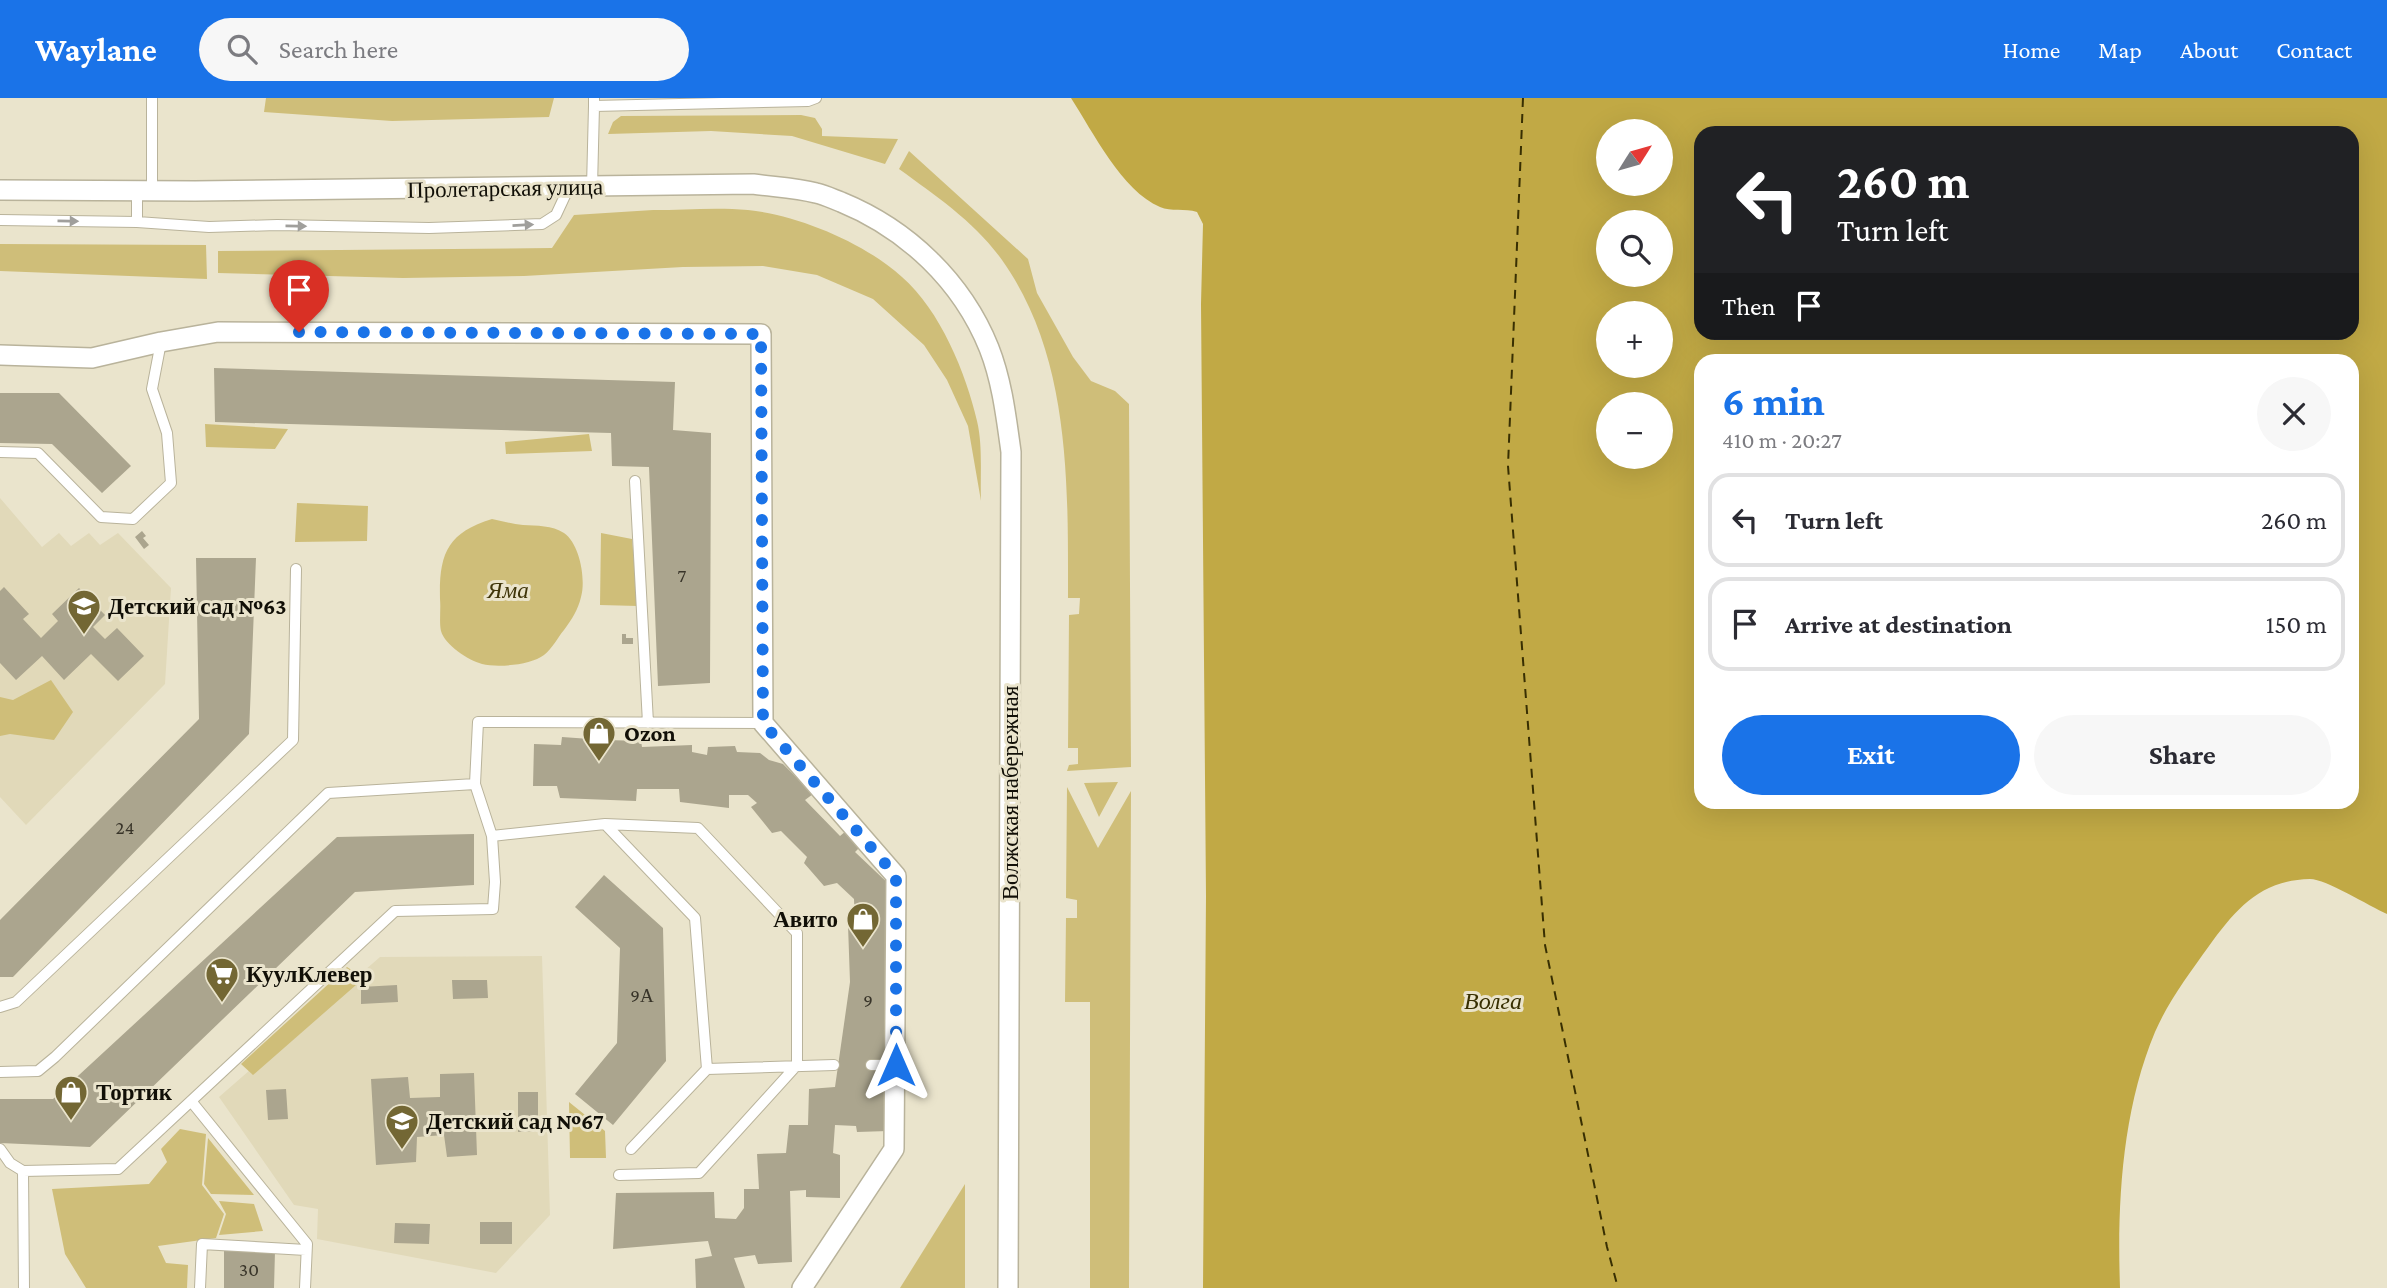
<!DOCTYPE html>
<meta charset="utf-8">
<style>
:root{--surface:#fff;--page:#f7f7f7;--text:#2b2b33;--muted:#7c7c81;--line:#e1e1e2;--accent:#1a73e8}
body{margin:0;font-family:"Crimson Pro",serif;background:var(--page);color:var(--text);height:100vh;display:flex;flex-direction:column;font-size:26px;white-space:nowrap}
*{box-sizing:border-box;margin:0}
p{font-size:23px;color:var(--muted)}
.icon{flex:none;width:38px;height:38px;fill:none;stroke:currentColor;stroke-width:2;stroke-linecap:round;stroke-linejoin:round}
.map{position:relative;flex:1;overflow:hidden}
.panel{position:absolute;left:1694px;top:256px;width:665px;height:455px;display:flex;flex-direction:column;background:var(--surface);border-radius:21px;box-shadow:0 7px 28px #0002}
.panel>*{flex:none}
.top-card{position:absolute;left:1694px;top:28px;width:665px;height:214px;border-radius:21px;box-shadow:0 7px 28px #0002;background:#202124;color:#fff;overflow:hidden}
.needle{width:46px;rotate:53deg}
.fabs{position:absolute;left:1596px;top:21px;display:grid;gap:14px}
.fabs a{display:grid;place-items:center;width:77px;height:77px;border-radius:50%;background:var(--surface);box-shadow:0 7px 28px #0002;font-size:35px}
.pin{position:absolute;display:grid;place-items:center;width:60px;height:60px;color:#fff;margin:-72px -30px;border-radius:50% 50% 50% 0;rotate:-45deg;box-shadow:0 0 7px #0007}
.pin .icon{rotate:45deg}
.me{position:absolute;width:77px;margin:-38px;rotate:0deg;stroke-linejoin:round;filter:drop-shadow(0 0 5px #0008)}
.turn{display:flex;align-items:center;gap:24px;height:147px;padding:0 28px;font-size:32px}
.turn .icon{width:91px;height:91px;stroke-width:2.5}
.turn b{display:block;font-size:49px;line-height:60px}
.then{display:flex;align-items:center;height:66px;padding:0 28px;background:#0003;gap:14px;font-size:26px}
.round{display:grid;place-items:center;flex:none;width:74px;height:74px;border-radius:37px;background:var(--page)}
.summary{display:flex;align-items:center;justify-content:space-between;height:119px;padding:0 28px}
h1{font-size:42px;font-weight:700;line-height:52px;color:var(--accent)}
.primary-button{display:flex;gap:14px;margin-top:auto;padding:14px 28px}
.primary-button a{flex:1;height:80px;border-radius:42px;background:var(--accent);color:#fff;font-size:28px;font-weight:700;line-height:80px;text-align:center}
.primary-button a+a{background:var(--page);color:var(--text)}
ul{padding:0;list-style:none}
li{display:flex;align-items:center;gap:21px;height:94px;margin:0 14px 10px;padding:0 14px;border:4px solid var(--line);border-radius:21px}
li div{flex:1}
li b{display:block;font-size:26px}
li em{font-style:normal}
header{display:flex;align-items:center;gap:42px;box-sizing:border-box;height:98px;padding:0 35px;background:var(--accent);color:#fff}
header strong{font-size:33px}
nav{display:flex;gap:38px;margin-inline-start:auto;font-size:24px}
.search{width:490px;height:63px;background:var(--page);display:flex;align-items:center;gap:18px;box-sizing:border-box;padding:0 24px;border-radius:38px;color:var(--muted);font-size:26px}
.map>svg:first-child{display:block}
.built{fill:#e1d9b9}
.green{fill:#cfbe79}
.water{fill:#c1a945;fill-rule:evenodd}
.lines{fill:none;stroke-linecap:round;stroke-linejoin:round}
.ferry{stroke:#382f02;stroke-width:2;stroke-dasharray:9 7;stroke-linecap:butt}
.building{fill:#aba58e}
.lane-casing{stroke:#b9b39b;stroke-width:12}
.street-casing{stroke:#b9b39b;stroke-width:22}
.lane{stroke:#fff;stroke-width:10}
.street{stroke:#fff;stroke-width:19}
.oneway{fill:#a09f9c}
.route{stroke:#1a73e8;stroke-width:12;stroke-dasharray:0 21.6}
.labels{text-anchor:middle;stroke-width:6;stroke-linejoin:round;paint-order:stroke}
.number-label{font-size:19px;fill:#383429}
.street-label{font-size:23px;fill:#110f07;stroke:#eae4cc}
.park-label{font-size:23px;font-style:italic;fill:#3f3509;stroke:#eae4cc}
.poi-label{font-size:23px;font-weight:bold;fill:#110f07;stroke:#eae4cc;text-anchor:start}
.water-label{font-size:24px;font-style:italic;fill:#382f02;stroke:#eae4cc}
</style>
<header>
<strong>Waylane</strong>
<div class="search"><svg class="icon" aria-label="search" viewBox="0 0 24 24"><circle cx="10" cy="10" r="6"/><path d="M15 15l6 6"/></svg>Search here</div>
<nav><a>Home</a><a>Map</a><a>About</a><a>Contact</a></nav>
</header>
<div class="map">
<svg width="2387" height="1190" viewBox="0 0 2387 1190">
<rect width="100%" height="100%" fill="#eae4cc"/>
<path class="built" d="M0,400L42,449L59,435L71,448L89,435L100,447L118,435L171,490L165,586L26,727L0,699Z
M542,858L550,1117L496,1175L317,1141L318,1111L294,1107L219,999L380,859Z"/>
<path class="green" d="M266,0H554L549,19L392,23L264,14Z
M801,17L815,20L822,31V38L898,41L885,66L792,38L711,33L608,36L613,24L621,18Z
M909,53L1028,161L1037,195L1073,259L1091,283L1115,293L1129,306L1131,669L1067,673L1069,667L1078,666V650H1068L1069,517L1079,516L1080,500H1068C1068,387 1071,259 1002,162C975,124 936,98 899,71Z
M653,112C684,112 717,109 748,112C798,117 865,145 902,179C940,212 966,275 977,323C983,348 980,377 981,403L968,328L947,282L924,247L873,201L817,177L763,168L683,169L524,178L403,180L218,175V153L552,150L574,117Z
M0,146L206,147L207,181L0,173Z
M205,326L288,331L275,351L206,349Z
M589,336L592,353L506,356L505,344Z
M297,405L368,408L367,443L295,444Z
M492,421C502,423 512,426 523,427C537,428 552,427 564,435C580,446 586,482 581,499C578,512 572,521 564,532C558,539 552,551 544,557C531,567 498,570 482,566C468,562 445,547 441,533C439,524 441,511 440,501C439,456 447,435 492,421Z
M601,435L632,441L638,508L600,507Z
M51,582L73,614L54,642L10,636L0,638V599L13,602Z
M1118,684L1099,719L1084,685Z
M1067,689L1098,750L1131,693L1129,1190H1090V904H1065L1066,820H1077V802L1066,800Z
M347,869L364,880L253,977L241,966Z
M569,1004L605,1033L606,1060H570Z
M180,1031L206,1036L202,1087L224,1116L216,1140L158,1148L166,1165L188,1167L187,1190H86L65,1156L52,1091L149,1086L167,1064L161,1051Z
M208,1040L254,1097L211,1096L204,1086Z
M965,1086V1190H900Z
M219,1103L254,1106L263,1133L219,1137L226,1116Z"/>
<path class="water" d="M1071,0H2387V816C2369,808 2326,781 2310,781C2260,782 2236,811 2209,848C2189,876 2169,902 2155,934C2122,1013 2117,1105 2120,1190H1203L1206,798L1201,206L1203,126L1197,114C1185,110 1171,114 1160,109C1122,93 1093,34 1071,0ZM1608,33H1661V86H1608ZM1701,35H2352V234H1701ZM1608,124H1661V177H1608ZM1608,215H1661V268H1608ZM1701,262H2352V704H1701ZM1608,306H1661V359H1608Z"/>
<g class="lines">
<path class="ferry" d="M1523,0L1508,368L1545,847L1607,1149L1618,1190"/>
</g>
<path class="building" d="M214,270L675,284L673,332L711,335L710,585L658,588L649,369L612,368L611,335L215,324Z
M0,295H59L131,368L102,395L52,346L0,345Z
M142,433L146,438L143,440L149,447L144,451L135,439Z
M196,460H256L249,636L13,879H0V822L199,621Z
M4,489L29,516L23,521L41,540L58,523L52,516L79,490L105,517L93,529L105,541L117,530L144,558L118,583L91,556L64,582L42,558L16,582L0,565V493Z
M622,536H626V540H633V546H622Z
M562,639L590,641L593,649L605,650L607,642L641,643L642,649L692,647V654L707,657L708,649L735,648L737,654L760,655L769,662L783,666L813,696L805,702L840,738L846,733L861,748L855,754L892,789L889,942L883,990L888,992V1033L857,1034L856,1028L835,1027L833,1055L840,1057V1100L806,1099V1092L790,1093L792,1164L758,1166L755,1157L734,1160L745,1190H696L695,1161L712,1158L708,1143L613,1151L616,1095L714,1094L715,1120L736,1121L744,1110V1091H759L757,1056L786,1055L789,1027H808L809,991L835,989L850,884L848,827L855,826L854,801L837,785L824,788L804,765L807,759L781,733L772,735L751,709L757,705L748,697H729V710L680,704L679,691H637L636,703L560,700L557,688H533L534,646L561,647Z
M474,736V787L355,794L90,1049L0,1045V1001H53L337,739Z
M604,777L663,830L666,963L613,1027L575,996L617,945L620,850L575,809Z
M452,882H487L488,900L453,901Z
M397,887L398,904L361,906V889Z
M474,975L477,1057L447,1059L444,1037L417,1039L416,1064L376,1067L371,981L408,979L410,1000L440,999V976Z
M286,991L288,1021L268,1022L266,992Z
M518,994H538V1033L518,1034Z
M480,1124H512V1146H480Z
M395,1125L430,1126L429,1146L394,1145Z
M224,1151L275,1153L274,1190H224Z"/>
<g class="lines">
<defs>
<path id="lane" d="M152,0V93
M594,0V8L808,3L816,0
M592,89L594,8
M0,122L137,124L209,129L277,127L429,130L542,126L556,117L569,89
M137,124V93
M0,354L38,355L101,419L133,421L171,385L167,335L152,291L161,244
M635,383L648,625
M605,726L695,820L707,971
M492,738L605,726L698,730L797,835V967L699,1075L619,1077
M0,909L16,904L293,642L296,471
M871,967H896
M0,974L38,973L55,959L328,695L475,686
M191,1003L307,1146L305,1190
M0,1051L10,1065L23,1073L118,1071L395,813L493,811L495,784L492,738L475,686L478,624L763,625
M631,1051L707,971L834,967
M23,1073L24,1190
M200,1190L202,1146L306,1152"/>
<path id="street" d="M0,92L195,93L753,86C774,89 796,90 816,95C825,97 833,101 841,104C907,131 962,183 989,250C1002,283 1006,318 1011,354L1008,1190
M0,257L92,260L161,244L218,234L761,236L763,625L896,778L894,1051L802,1190"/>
</defs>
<use href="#lane" class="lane-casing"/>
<use href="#street" class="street-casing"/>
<use href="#lane" class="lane"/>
<use href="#street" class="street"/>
</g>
<defs><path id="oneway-solid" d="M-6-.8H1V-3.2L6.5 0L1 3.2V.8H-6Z" transform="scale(1.75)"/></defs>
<g class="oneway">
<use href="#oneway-solid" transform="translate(68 123) rotate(1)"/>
<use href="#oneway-solid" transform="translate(523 127) rotate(-3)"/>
<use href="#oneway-solid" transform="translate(296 128) rotate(1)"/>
</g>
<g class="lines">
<path class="route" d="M299,234L761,236L763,625L896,778V967"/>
</g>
<defs>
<symbol id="school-pin" viewBox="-11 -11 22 30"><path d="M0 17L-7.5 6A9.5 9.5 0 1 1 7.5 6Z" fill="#736734" stroke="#eae4cc"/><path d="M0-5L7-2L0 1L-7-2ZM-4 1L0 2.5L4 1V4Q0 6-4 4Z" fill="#fff"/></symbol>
<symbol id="shop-pin" viewBox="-11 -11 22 30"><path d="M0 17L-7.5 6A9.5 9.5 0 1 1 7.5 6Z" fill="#736734" stroke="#eae4cc"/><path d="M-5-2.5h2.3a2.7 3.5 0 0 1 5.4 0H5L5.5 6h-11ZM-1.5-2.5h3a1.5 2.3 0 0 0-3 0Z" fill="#fff"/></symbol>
<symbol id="supermarket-pin" viewBox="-11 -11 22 30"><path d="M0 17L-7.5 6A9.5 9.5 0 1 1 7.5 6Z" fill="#736734" stroke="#eae4cc"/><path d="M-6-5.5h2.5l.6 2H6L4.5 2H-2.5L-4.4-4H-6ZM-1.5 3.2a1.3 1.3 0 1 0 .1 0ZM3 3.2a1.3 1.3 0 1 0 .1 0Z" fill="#fff"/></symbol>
</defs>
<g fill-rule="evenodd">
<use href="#school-pin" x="65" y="489" width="38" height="52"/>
<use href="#shop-pin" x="580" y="616" width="38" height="52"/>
<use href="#shop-pin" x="844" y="802" width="38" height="52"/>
<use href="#supermarket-pin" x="203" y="857" width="38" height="52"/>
<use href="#shop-pin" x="52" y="975" width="38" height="52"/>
<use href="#school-pin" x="383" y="1004" width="38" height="52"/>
</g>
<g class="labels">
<g class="number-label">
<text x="682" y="484">7</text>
<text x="125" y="736">24</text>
<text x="642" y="904">9А</text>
<text x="868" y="909">9</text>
<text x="249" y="1178">30</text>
</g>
<g class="street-label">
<text transform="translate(505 90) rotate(-1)" y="8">Пролетарская улица</text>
<text transform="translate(1010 695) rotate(-90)" y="8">Волжская набережная</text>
</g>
<g class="park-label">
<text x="508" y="500">Яма</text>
</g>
<g class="poi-label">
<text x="108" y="516">Детский сад №63</text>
<text x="624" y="643">Ozon</text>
<text x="838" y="829" text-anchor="end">Авито</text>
<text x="246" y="884">КуулКлевер</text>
<text x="96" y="1002">Тортик</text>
<text x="426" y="1031">Детский сад №67</text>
</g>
<g class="water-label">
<text x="1493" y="911">Волга</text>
</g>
</g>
</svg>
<div class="fabs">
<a><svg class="needle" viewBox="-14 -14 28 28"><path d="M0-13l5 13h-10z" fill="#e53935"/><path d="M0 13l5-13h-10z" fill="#7c7c81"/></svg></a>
<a><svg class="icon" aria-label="search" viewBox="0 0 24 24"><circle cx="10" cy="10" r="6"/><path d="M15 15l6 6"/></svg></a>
<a>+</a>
<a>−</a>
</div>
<div class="pin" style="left:299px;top:234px;background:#d93025"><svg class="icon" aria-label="arrive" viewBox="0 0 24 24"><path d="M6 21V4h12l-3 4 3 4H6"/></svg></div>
<svg class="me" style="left:896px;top:967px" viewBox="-20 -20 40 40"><path d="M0-17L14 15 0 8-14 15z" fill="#1a73e8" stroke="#fff" stroke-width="4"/></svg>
<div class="top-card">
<div class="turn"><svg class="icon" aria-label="left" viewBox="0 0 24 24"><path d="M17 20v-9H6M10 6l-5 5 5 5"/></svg><div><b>260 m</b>Turn left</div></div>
<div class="then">Then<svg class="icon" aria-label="arrive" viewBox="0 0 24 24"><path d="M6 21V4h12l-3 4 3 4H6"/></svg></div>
</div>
<section class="panel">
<div class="summary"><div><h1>6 min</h1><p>410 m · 20:27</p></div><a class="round"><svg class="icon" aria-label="close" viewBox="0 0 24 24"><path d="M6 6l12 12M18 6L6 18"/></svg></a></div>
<ul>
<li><svg class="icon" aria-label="left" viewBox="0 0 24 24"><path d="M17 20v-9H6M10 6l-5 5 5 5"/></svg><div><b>Turn left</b></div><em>260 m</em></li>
<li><svg class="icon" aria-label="arrive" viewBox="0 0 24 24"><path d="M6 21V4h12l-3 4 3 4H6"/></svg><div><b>Arrive at destination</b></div><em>150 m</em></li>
</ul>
<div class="primary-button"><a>Exit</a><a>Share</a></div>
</section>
</div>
